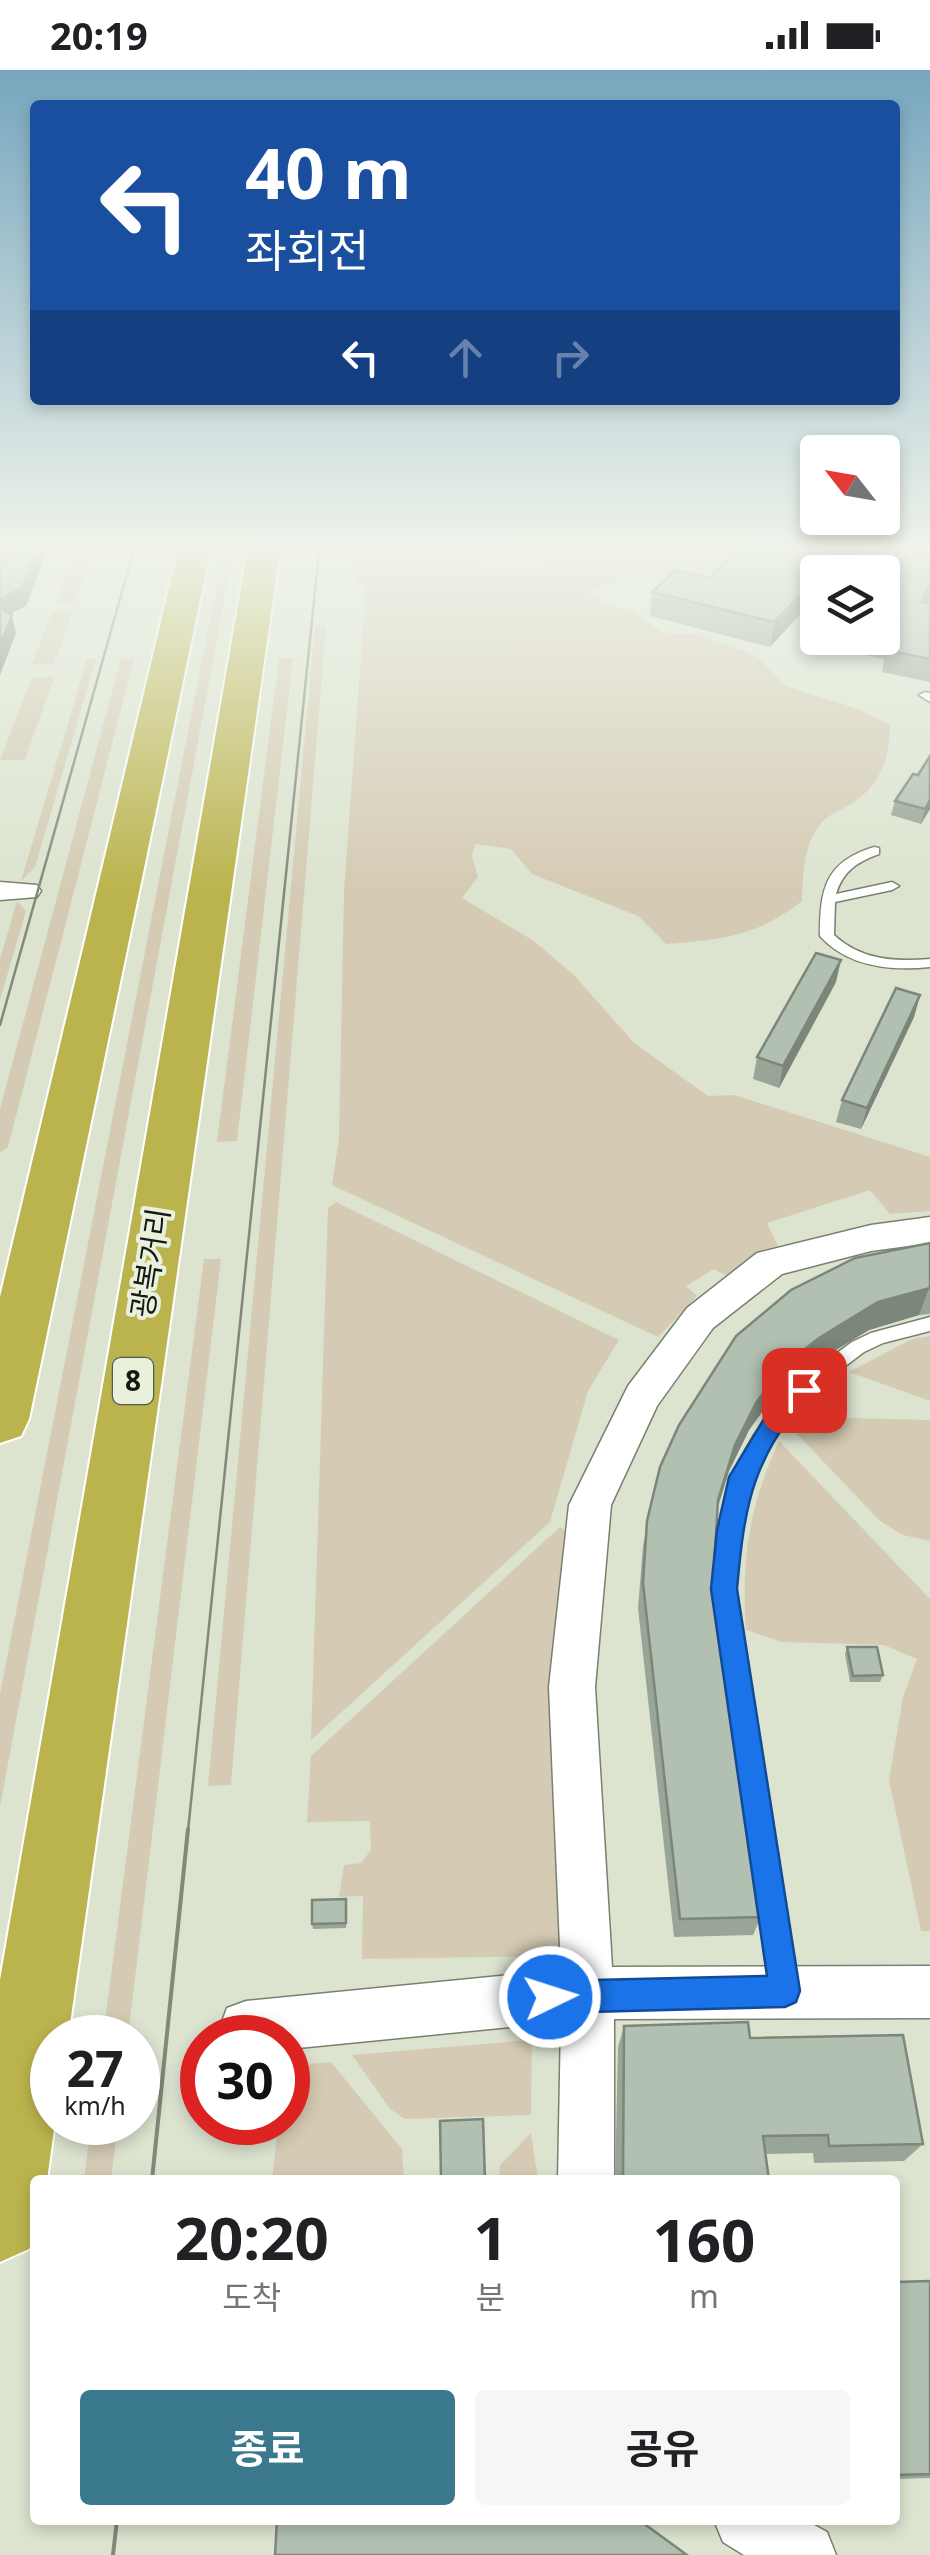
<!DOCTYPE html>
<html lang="ko">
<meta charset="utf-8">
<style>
:root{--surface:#fff;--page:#f6f6f6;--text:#202124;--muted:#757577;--accent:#3a788d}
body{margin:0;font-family:"Noto Sans","Noto Sans KR",sans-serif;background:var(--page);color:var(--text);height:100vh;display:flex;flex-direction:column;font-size:38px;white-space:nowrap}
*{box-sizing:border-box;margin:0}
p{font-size:32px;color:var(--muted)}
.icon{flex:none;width:55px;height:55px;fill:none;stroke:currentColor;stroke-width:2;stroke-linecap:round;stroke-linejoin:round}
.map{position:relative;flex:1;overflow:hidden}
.details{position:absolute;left:30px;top:2105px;width:870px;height:350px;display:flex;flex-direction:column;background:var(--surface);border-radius:10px;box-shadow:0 5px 15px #0003}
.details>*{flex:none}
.banner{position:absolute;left:30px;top:30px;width:870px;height:305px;border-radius:10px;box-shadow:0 5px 15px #0003;background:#1a4fa0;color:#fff;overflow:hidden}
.needle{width:65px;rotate:301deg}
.fabs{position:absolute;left:800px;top:365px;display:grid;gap:20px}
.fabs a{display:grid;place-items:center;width:100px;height:100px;border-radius:10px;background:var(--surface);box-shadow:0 5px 15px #0003;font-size:50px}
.speed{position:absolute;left:30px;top:1945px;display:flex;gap:20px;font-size:50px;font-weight:700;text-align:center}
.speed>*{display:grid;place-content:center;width:130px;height:130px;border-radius:50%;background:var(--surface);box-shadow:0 5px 15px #0003;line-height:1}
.speed small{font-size:25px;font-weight:400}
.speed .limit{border:15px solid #d22;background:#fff;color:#111}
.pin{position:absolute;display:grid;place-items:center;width:85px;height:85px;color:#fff;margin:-42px;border-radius:20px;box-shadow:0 5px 15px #0006}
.me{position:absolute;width:110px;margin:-55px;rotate:86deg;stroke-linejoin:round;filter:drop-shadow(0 0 8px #0008)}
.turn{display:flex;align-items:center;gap:35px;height:210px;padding:0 50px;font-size:45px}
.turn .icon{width:130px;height:130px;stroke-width:2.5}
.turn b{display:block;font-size:70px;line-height:85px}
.lanes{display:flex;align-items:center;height:95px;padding:0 50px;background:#0003;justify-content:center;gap:50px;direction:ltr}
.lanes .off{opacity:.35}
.eta{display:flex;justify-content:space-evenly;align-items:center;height:170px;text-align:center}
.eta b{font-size:60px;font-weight:700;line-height:70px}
.action{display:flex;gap:20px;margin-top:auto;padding:20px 50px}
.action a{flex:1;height:115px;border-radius:10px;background:var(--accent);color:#fff;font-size:40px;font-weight:700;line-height:115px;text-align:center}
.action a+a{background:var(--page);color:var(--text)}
.status{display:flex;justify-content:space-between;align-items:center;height:70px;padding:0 50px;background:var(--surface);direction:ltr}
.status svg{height:28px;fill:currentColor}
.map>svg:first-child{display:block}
.green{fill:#d5cbb4}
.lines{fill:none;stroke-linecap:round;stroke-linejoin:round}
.service-casing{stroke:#79806f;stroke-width:3}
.minor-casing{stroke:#79806f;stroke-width:3}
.trunk-casing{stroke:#fff;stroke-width:4}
.service{fill:#fff;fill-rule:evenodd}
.minor{fill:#fff;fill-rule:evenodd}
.trunk{fill:#bbb44e;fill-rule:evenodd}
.tram-far1{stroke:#82887a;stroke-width:2.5}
.tram{stroke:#82887a;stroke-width:4}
.wall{fill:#98a597}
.shaded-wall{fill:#7c867b}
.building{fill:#b1c0b0;stroke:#7c867b;stroke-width:2.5}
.route{fill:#1a73e8;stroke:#114b97;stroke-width:2.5}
.labels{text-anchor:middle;stroke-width:8;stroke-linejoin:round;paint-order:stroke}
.shield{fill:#e9f1dd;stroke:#555a4f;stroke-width:2.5}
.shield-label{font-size:28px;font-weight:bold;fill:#161912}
.street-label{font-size:30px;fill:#161912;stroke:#e9f1dd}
</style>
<div class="status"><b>20:19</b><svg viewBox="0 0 49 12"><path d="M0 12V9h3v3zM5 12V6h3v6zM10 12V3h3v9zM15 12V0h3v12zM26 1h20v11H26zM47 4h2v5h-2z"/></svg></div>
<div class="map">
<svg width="930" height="2485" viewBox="0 0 930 2485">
<rect width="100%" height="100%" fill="#dce4d0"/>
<path class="green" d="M225,472H235L0,1737V1624Z
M613,472H779L769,489L699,505L690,521L656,502L587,521L609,536L633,540L662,563L697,564L758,587L785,616L858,639L890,655C890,684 882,712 857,730C844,740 829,742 819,756C803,776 803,807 802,831C755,867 724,869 666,874L638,846L532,804L511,779L475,774L472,787L478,807L462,828L534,871L575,906L634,973L708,1026L734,1025L930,1087V1141L890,1144L870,1120L767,1153L779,1178L731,1208L714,1199L686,1216L697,1226L658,1267L332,1115L339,1068L344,821L366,517L355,510L357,473L440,491L527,500Z
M74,481H94L75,533H55Z
M52,542H73L54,594H32Z
M315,556H326L231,1715L208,1716Z
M279,588H293L237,1071L217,1072Z
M87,589H96L35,797L21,811Z
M121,589H134L8,1077L0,1083V1039Z
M32,607H54L25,690H0Z
M17,831L26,841L0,930V889Z
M336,1132L619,1270L588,1321L550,1452L311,1670L328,1138Z
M204,1189H221L128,1967H103Z
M930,1266V1331L849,1302L912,1269Z
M805,1347L930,1350V1471L903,1465L880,1451L796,1363Z
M779,1371L930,1529V1861H921L889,1710L903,1627L917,1589L884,1575L782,1572L746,1560C741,1490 749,1436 779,1371Z
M560,1457L572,1465L573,1868L551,1886L362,1889L363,1826L339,1827L344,1795L361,1793L371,1780L370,1751L307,1752L311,1686Z
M532,1970L531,2045L405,2049L390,2039L352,1985Z
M331,1992L402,2079L404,2110H272L278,2057L280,2053L288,2052C288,2031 299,2013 310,1994Z
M91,2053H118L111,2110H84Z
M531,2063L538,2110H499L500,2095Z"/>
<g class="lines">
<defs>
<path id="service" d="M379,472C403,472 430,481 452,480C468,478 483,472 500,472L450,486Z
M913,472H924L882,511L881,502L886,494Z
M843,568H853L848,578L839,576Z
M925,622L930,623V632L919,625Z
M874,777L879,778V784C857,792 843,801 836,824L892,812L899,816L892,820L835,832L834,865C861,890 895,892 930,889V897C890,901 848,897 820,866C820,819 825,792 874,777Z
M930,1247V1261L883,1273L864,1282L823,1313L784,1354L768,1376L750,1411L744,1438L734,1519L797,1921L794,1930L785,1933L776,1930L773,1921L714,1519L727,1424L739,1391L754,1365L771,1343L810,1303L852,1272L871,1263Z"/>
<path id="minor" d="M0,812L37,815L41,821L37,827L0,830Z
M930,1147V1173L871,1181L782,1204L713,1258L657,1336L611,1435L595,1617L612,1897L930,1896V1948L614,1949V2110H558L561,1952L288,1979V1968H224L220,1957L227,1938L246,1931L561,1900L549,1617L569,1435L575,1423L628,1316L687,1238L757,1183L871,1155Z
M714,2450H805L827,2462L836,2485H744L723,2472Z"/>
<path id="trunk" d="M180,472H212L29,1349L21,1366L0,1373V1227Z
M249,472H281L68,1968H52L55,2052L47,2110H35V2166L29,2179L0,2192V1910Z"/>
</defs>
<use href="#service" class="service-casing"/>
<use href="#minor" class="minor-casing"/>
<use href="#trunk" class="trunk-casing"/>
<use href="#service" class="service"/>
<use href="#minor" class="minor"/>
<use href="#trunk" class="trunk"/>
<path class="tram-far1" d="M0,955L136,472
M188,1761L320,472"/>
<path class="tram" d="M152,2110L188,1759
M113,2485L117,2450"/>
</g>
<path class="wall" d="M558,472H606L576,482Z
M859,481L839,502H818V525L770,577L650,546L652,522L709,508L786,485Z
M882,524L930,529L927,534H930V612L882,602L884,589L855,583L858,568H882Z
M930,686V739L921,754L891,745L895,731L918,705Z
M836,912L779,1018L753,1009L757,987Z
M920,925L914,947L861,1059L836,1052L842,1030Z
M930,1173V1244L919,1245L869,1260L811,1295L775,1324L749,1360L729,1401L718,1437L713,1515L761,1847L753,1865L674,1867L638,1538L643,1476L660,1397Z
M847,1577L883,1605L880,1612H850L845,1584Z
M346,1829V1858L313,1859L312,1854Z
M624,1956L750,1968L923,2074L904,2091L814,2093L813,2083L766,2084L769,2110H615L618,1977Z
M930,2211V2408L895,2409V2212Z"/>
<path class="shaded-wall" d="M40,472H51L26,536L0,549V529Z
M576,472H606L576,482Z
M849,472H860L859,481L839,502H821Z
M818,506V525L770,577L774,552Z
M930,516V529L916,554L921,532Z
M12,545L16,563L0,605V575Z
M930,730V739L921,754L925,739Z
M841,890L836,912L779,1018L783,996Z
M920,925L914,947L861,1059L867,1038Z
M929,1218L919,1245L869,1260L811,1295L775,1324L749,1360L729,1401L712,1455L735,1375L756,1333L782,1297L819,1268L878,1232Z"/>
<path class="building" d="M0,472H40L22,518L0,529Z
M799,472H849L821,502H818V506L774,552L652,522L676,500L709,508L743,475L786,485Z
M913,473L930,476V516L921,532L930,534V589L886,580L893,568L882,566V524Z
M0,537L12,545L0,575Z
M930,686V730L925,739L895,731L913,704L918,705Z
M816,883L841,890L783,996L757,987Z
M896,918L920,925L867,1038L842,1030Z
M930,1173V1218L878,1232L819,1268L782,1297L756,1333L735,1375L718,1430L713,1515L761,1847L680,1849L643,1513L647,1451L660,1397L679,1355L736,1266L791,1220L855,1188Z
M847,1577H877L883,1605L853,1606Z
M346,1829V1853L312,1854V1830Z
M748,1952L750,1968L903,1965L923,2074L829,2076L828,2065L763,2066L769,2110H623L624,1956Z
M483,2049L485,2110H441L440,2051Z
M930,2211V2404L895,2405V2212Z
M277,2450H639L687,2485H275Z"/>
<linearGradient id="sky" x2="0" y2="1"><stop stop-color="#76a6be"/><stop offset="0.58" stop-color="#eff3ea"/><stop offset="1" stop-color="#eff3ea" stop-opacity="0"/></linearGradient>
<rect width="930" height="820" fill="url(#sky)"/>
<path class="route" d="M804,1311L812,1314L816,1320C809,1332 797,1339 789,1349C748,1403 743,1454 737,1519L800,1921L796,1932L785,1937L550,1943L539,1938L534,1927L539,1916L550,1911L767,1906L711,1519L717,1460L729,1407L773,1334Z"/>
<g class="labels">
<rect class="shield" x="113" y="1288" width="40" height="46" rx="8"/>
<g class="shield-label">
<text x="133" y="1321">8</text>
</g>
<g class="street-label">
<text transform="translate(151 1193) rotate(-81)" y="10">광복거리</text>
</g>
</g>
</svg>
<div class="fabs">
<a><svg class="needle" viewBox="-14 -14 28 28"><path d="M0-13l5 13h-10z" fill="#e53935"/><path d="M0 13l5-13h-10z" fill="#757577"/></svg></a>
<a><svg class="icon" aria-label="layers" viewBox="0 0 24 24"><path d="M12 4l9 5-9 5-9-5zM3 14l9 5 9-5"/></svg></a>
</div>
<div class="speed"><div>27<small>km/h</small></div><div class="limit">30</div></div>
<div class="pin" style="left:804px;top:1320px;background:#d93025"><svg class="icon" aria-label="arrive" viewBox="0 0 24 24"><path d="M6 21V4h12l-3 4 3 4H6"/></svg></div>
<svg class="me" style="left:550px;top:1927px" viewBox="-20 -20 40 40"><circle r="17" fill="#1a73e8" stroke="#fff" stroke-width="3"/><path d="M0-11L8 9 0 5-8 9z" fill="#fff"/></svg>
<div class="banner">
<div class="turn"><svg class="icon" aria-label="left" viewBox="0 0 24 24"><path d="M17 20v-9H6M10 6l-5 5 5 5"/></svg><div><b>40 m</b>좌회전</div></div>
<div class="lanes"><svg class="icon" aria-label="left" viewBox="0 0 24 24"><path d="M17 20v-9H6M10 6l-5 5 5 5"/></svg><svg class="icon off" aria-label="ahead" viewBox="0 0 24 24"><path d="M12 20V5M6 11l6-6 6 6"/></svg><svg class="icon off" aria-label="right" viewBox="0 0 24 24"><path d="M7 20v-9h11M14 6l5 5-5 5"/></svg></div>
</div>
<section class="details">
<div class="eta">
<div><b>20:20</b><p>도착</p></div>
<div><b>1</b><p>분</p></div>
<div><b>160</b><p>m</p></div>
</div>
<div class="action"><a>종료</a><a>공유</a></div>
</section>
</div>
